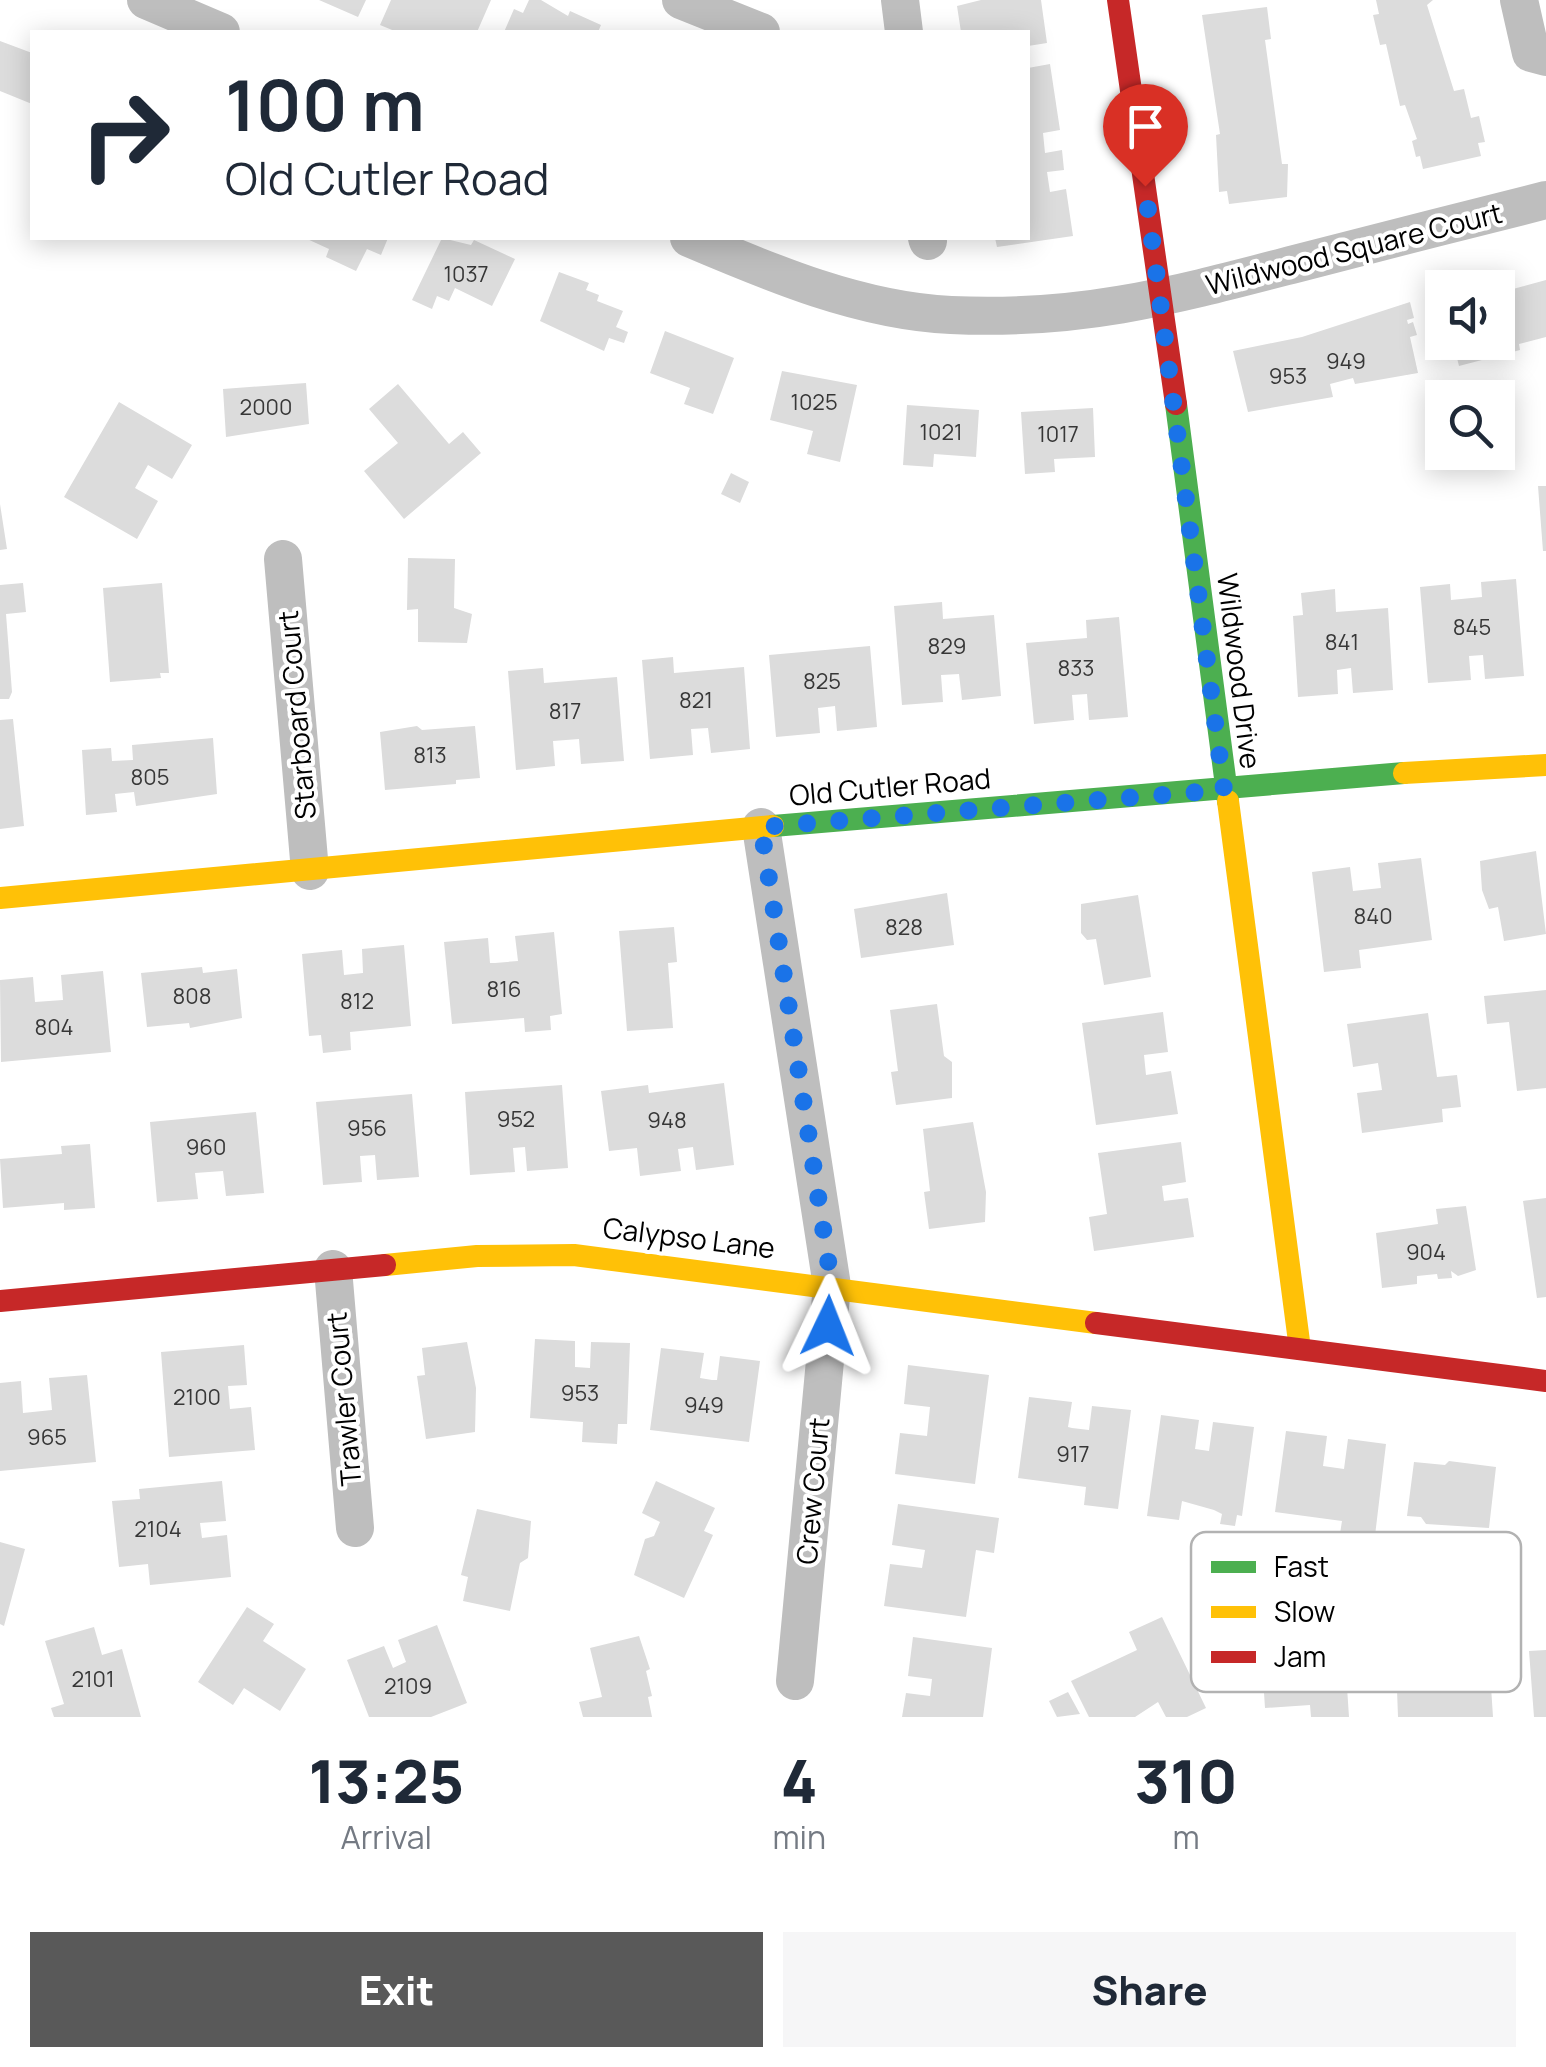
<!DOCTYPE html>
<style>
:root{--surface:#fff;--page:#f6f6f7;--text:#1f2937;--muted:#747a83;--accent:#595959}
body{margin:0;font-family:Manrope,sans-serif;background:var(--page);color:var(--text);height:100vh;display:flex;flex-direction:column;font-size:38px;white-space:nowrap}
*{box-sizing:border-box;margin:0}
p{font-size:32px;color:var(--muted)}
.icon{flex:none;width:55px;height:55px;fill:none;stroke:currentColor;stroke-width:2;stroke-linecap:round;stroke-linejoin:round}
.map{position:relative;height:1717px;overflow:hidden}
.sheet{display:flex;flex-direction:column;background:var(--surface);flex:1}
.sheet>*{flex:none}
.top-card{position:absolute;left:30px;top:30px;width:1000px;height:210px;border-radius:0px;box-shadow:0 5px 25px #0003;background:#fff;color:var(--text);overflow:hidden}
.controls{position:absolute;left:1425px;top:270px;display:grid;gap:20px}
.controls a{display:grid;place-items:center;width:90px;height:90px;border-radius:0px;background:var(--surface);box-shadow:0 5px 25px #0003;font-size:50px}
.pin{position:absolute;display:grid;place-items:center;width:85px;height:85px;color:#fff;margin:-102px -42px;border-radius:50% 50% 50% 0;rotate:-45deg;box-shadow:0 0 10px #0007}
.pin .icon{rotate:45deg}
.me{position:absolute;width:110px;margin:-55px;rotate:2deg;stroke-linejoin:round;filter:drop-shadow(0 0 8px #0008)}
.turn{display:flex;align-items:center;gap:35px;height:210px;padding:0 30px;font-size:45px}
.turn .icon{width:130px;height:130px;stroke-width:2.5}
.turn b{display:block;font-size:70px;line-height:85px}
.eta{display:flex;justify-content:space-evenly;align-items:center;height:170px;text-align:center}
.eta b{font-size:60px;font-weight:800;line-height:70px}
.primary-button{display:flex;gap:20px;margin-top:auto;padding:20px 30px}
.primary-button a{flex:1;height:115px;border-radius:0px;background:var(--accent);color:#fff;font-size:40px;font-weight:800;line-height:115px;text-align:center}
.primary-button a+a{background:var(--page);color:var(--text)}
.map>svg:first-child{display:block}
.building{fill:#dcdcdc}
.lines{fill:none;stroke-linecap:round;stroke-linejoin:round}
.street{stroke:#bebebe;stroke-width:38}
.fast{stroke:#4caf50;stroke-width:22}
.slow{stroke:#ffc107;stroke-width:22}
.jam{stroke:#c62828;stroke-width:22}
.route{stroke:#1a73e8;stroke-width:18;stroke-dasharray:0 32.4}
.labels{text-anchor:middle;stroke-width:8;stroke-linejoin:round;paint-order:stroke}
.number-label{font-size:22px;fill:#373737}
.street-label{font-size:28px;fill:#000;stroke:#fff}
.key{fill:#fff;stroke:#b2b2b2;stroke-width:2.5}
.key-label{font-size:28px;fill:#000}
</style>
<div class="map">
<svg width="1546" height="1717" viewBox="0 0 1546 1717">
<rect width="100%" height="100%" fill="#fff"/>
<path class="building" d="M319,0H366L358,17Z
M391,0H491L477,32H397L380,25Z
M529,0H541L568,16L570,11L601,25L598,32H504L514,9L523,13Z
M981,0H1041L1047,43L1028,46V32H961L957,6Z
M1376,0H1433L1427,5L1454,91L1464,89L1471,118L1479,116L1485,142L1478,143L1481,156L1423,169L1420,156L1416,157L1412,141L1417,139L1405,105L1400,106L1386,44L1380,45L1373,15L1379,14Z
M1267,7L1271,39L1265,40L1282,164H1288L1287,197L1229,204L1227,191L1219,192L1216,135L1220,134L1202,15Z
M0,41L32,53V104L0,91Z
M1050,64L1060,130L1043,133L1045,153L1062,150L1064,170L1047,172L1050,192L1066,189L1073,236L997,247L995,238H1028V68Z
M305,238H388L381,255L367,249L356,271L326,257L329,249Z
M442,238L471,245L474,240L515,259L492,306L455,288L449,301L437,296L432,309L412,300Z
M559,272L589,283L586,290L599,295L597,301L623,311L616,327L628,332L624,343L609,338L604,351L540,321Z
M1546,280V337L1519,344L1520,350L1459,366L1453,342H1498V293Z
M1410,302L1414,318L1407,320L1408,324L1413,322L1417,335L1410,337L1418,373L1355,384L1353,378L1330,384L1333,397L1248,412L1233,351L1302,337Z
M665,331L734,358L713,414L684,404L690,388L650,373Z
M782,371L857,385L840,462L807,454L813,431L770,420Z
M306,383L309,424L226,437L223,389Z
M398,384L449,444L463,432L481,453L404,519L364,471L398,443L369,409Z
M119,402L192,445L172,479L148,465L135,488L158,501L137,539L64,497Z
M907,405L979,410L976,457L934,454L933,467L903,465Z
M1093,408L1095,457L1054,459L1055,472L1025,474L1021,412Z
M731,473L749,482L740,503L721,494Z
M1538,486H1546V551H1543Z
M0,504L7,549L0,550Z
M408,558L455,559L454,608L472,614L467,643L418,642V609L407,610Z
M1516,579L1524,676L1485,679L1483,655L1469,656L1471,680L1428,683L1420,587L1450,584L1451,600L1482,597L1481,582Z
M23,583L26,612L6,614L12,692L9,699H0V585Z
M162,583L169,673H160L161,678L110,682L103,588Z
M1335,589L1336,612L1388,608L1393,690L1353,693L1351,668L1337,670L1338,694L1298,697L1293,616L1303,615L1301,593Z
M942,602L943,619L994,615L1001,696L962,700L959,674L941,675L943,702L902,705L894,606Z
M1119,617L1128,717L1089,720L1087,694L1072,695L1074,720L1034,724L1026,643L1087,638L1086,620Z
M870,646L877,727L837,731L835,706L818,708L820,733L776,737L769,655Z
M673,657L674,673L744,667L750,749L711,753L708,728L691,729L693,755L650,759L642,660Z
M543,668L544,683L617,677L624,761L581,764L579,739L553,741L555,766L516,770L508,671Z
M13,719L24,826L0,829V720Z
M417,726L422,730L475,726L480,778L456,780V784L385,790L380,732Z
M213,738L217,794L136,806L134,792L115,794L117,812L86,815L82,750L111,748L112,761L133,760L132,745Z
M1536,851L1546,934L1504,941L1498,907L1489,909L1482,890L1480,861Z
M1421,858L1432,940L1359,950L1361,968L1324,972L1312,872L1350,867L1353,891L1381,888L1378,863Z
M947,893L954,945L861,958L854,909Z
M1138,895L1151,977L1104,985L1096,939L1087,940L1081,933V904Z
M674,927L677,962L668,963L673,1028L627,1031L619,931Z
M554,932L562,1014L550,1016L551,1030L525,1032L524,1018L452,1024L444,942L488,938L490,963H495L518,961L515,936Z
M404,945L411,1026L350,1032L351,1050L323,1053L321,1035L309,1036L302,954L342,950L344,975L363,973L362,949Z
M202,967L203,973L237,969L242,1018L190,1028L189,1023L147,1027L141,973Z
M103,971L111,1052L1,1062L0,980L33,977L35,1002L63,1000L61,975Z
M1546,990V1088L1517,1091L1509,1022L1487,1024L1484,996Z
M937,1004L944,1056L952,1062V1098L896,1105L891,1072L898,1071L890,1010Z
M1163,1012L1168,1052L1144,1055L1146,1075L1171,1071L1178,1114L1096,1125L1082,1023Z
M1428,1013L1437,1077L1457,1075L1461,1107L1442,1109L1443,1122L1362,1133L1357,1093L1382,1090L1378,1063L1353,1067L1347,1024Z
M724,1083L734,1165L696,1170L693,1147L678,1149L681,1171L640,1176L637,1148L609,1151L601,1091L648,1085L649,1093Z
M562,1085L568,1168L527,1171L525,1147L513,1148L515,1172L470,1175L465,1092Z
M412,1094L419,1177L377,1180L375,1155L360,1156L362,1182L323,1185L316,1102Z
M256,1112L264,1193L226,1196L223,1171L195,1173L198,1199L157,1202L150,1122Z
M973,1122L986,1192L985,1222L929,1229L924,1192L930,1191L923,1129Z
M1181,1142L1186,1182L1162,1186L1164,1201L1188,1198L1194,1237L1094,1251L1089,1217L1107,1214L1098,1153Z
M90,1144L95,1208L64,1210V1203L3,1208L0,1159L62,1154L61,1146Z
M1546,1198V1297L1537,1298L1523,1201Z
M1466,1206L1476,1270L1458,1276L1451,1271L1452,1278L1438,1279L1437,1274L1417,1276V1284L1382,1288L1376,1233L1438,1224L1436,1209Z
M535,1339L575,1341V1367L590,1368L591,1342L630,1343L627,1424H618L617,1444L582,1442L583,1422L530,1418Z
M467,1342L476,1388L475,1432L426,1439L417,1376L425,1375L422,1348Z
M244,1345L247,1385L228,1386L230,1409L251,1407L255,1450L169,1457L161,1352Z
M661,1348L704,1353L700,1378L712,1380H717L720,1356L760,1361L749,1442L650,1430Z
M908,1365L989,1375L975,1484L895,1474L900,1433L927,1436L930,1407L904,1404Z
M87,1375L96,1462L0,1471V1383L21,1381L23,1413L52,1410L49,1378Z
M1029,1397L1072,1402L1068,1427L1072,1428L1089,1430L1092,1406L1131,1410L1118,1509L1084,1505L1086,1487L1018,1478Z
M1161,1415L1199,1420L1195,1449L1209,1451L1213,1422L1254,1427L1242,1516L1237,1515L1235,1526L1220,1524L1222,1514L1214,1510L1182,1501L1179,1520L1147,1516Z
M1286,1431L1327,1436L1323,1466L1344,1469L1348,1439L1386,1444L1374,1544L1339,1540L1342,1521L1275,1512Z
M1449,1461L1496,1467L1489,1528L1426,1524L1421,1517L1407,1516L1414,1462L1445,1465Z
M222,1481L226,1521L200,1523L202,1538L227,1535L231,1577L150,1585L148,1564L119,1567L112,1501L140,1499L139,1489Z
M656,1481L715,1508L704,1531L713,1535L684,1598L634,1575L645,1539L654,1536L660,1522L642,1513Z
M898,1504L999,1518L994,1553L976,1550L966,1617L884,1606L890,1564L922,1568L925,1550L892,1545Z
M477,1509L531,1521L528,1558L520,1563L510,1611L463,1601L468,1577L461,1575Z
M0,1542L25,1549L4,1626L0,1624Z
M247,1607L274,1624L263,1641L306,1669L280,1711L244,1688L233,1705L198,1682Z
M1162,1617L1206,1708L1187,1717H1166L1158,1702L1135,1717H1089L1071,1681L1137,1650L1129,1632Z
M437,1625L467,1703L431,1717H369L347,1660L384,1646L393,1668L406,1662L398,1640Z
M94,1627L102,1655L122,1649L141,1717H54L51,1708L64,1704L45,1641Z
M639,1636L650,1669L646,1671L652,1696L648,1697L652,1717H583L579,1702L602,1697L590,1648Z
M913,1637L992,1648L983,1717H902L906,1693L930,1696L932,1679L908,1676Z
M1344,1642L1349,1717H1311L1310,1705L1265,1708L1261,1647Z
M1546,1650V1717H1534L1529,1651Z
M1489,1656L1493,1717H1398L1396,1662Z
M1068,1692L1080,1714L1057,1717L1049,1701Z"/>
<g class="lines">
<path class="street" d="M146,0L221,32
M681,0L761,32
M900,0L904,32
M1519,0L1531,53L1546,57
M689,238C771,273 861,311 951,315C1080,321 1172,296 1295,264C1379,242 1462,221 1546,200
M927,238L928,241
M283,559L310,871
M761,827L832,1286L795,1681
M333,1269L355,1528"/>
<path class="fast" d="M1176,404L1228,801
M773,826L1404,773"/>
<path class="slow" d="M1404,773L1546,765
M1228,801L1300,1349
M0,898L773,826
M385,1265L477,1256L574,1255L1096,1323"/>
<path class="jam" d="M1118,0L1176,404
M0,1301L385,1265
M1096,1323L1546,1381"/>
</g>
<g class="lines">
<path class="route" d="M828,1326L832,1286L761,827L1224,790L1145,186"/>
</g>
<g class="labels">
<g class="number-label">
<text x="466" y="282">1037</text>
<text x="1346" y="369">949</text>
<text x="1288" y="384">953</text>
<text x="814" y="410">1025</text>
<text x="266" y="415">2000</text>
<text x="941" y="440">1021</text>
<text x="1058" y="442">1017</text>
<text x="1472" y="635">845</text>
<text x="1342" y="650">841</text>
<text x="947" y="654">829</text>
<text x="1076" y="676">833</text>
<text x="822" y="689">825</text>
<text x="696" y="708">821</text>
<text x="565" y="719">817</text>
<text x="430" y="763">813</text>
<text x="150" y="785">805</text>
<text x="1373" y="924">840</text>
<text x="904" y="935">828</text>
<text x="504" y="997">816</text>
<text x="192" y="1004">808</text>
<text x="357" y="1009">812</text>
<text x="54" y="1035">804</text>
<text x="516" y="1127">952</text>
<text x="667" y="1128">948</text>
<text x="367" y="1136">956</text>
<text x="206" y="1155">960</text>
<text x="1426" y="1260">904</text>
<text x="580" y="1401">953</text>
<text x="197" y="1405">2100</text>
<text x="704" y="1413">949</text>
<text x="47" y="1445">965</text>
<text x="1073" y="1462">917</text>
<text x="158" y="1537">2104</text>
<text x="93" y="1687">2101</text>
<text x="408" y="1694">2109</text>
</g>
<g class="street-label">
<text transform="translate(1354 249) rotate(-14)" y="10">Wildwood Square Court</text>
<text transform="translate(1239 671) rotate(83)" y="10">Wildwood Drive</text>
<text transform="translate(297 715) rotate(-95)" y="10">Starboard Court</text>
<text transform="translate(890 787) rotate(-5)" y="10">Old Cutler Road</text>
<text transform="translate(689 1238) rotate(7)" y="10">Calypso Lane</text>
<text transform="translate(344 1399) rotate(-95)" y="10">Trawler Court</text>
<text transform="translate(813 1491) rotate(-85)" y="10">Crew Court</text>
</g>
</g>
<rect x="1191" y="1532" width="330" height="160" rx="15" class="key"/>
<rect x="1211" y="1561" width="45" height="12" fill="#4caf50"/>
<rect x="1211" y="1606" width="45" height="12" fill="#ffc107"/>
<rect x="1211" y="1651" width="45" height="12" fill="#c62828"/>
<g class="key-label">
<text x="1274" y="1577">Fast</text>
<text x="1274" y="1622">Slow</text>
<text x="1274" y="1667">Jam</text>
</g>
</svg>
<div class="controls">
<a><svg class="icon" aria-label="sound" viewBox="0 0 24 24"><path d="M4 9h4l5-4v14l-5-4H4zM17 9q2 3 0 6"/></svg></a>
<a><svg class="icon" aria-label="search" viewBox="0 0 24 24"><circle cx="10" cy="10" r="6"/><path d="M15 15l6 6"/></svg></a>
</div>
<div class="pin" style="left:1145px;top:186px;background:#d93025"><svg class="icon" aria-label="arrive" viewBox="0 0 24 24"><path d="M6 21V4h12l-3 4 3 4H6"/></svg></div>
<svg class="me" style="left:828px;top:1326px" viewBox="-20 -20 40 40"><path d="M0-17L14 15 0 8-14 15z" fill="#1a73e8" stroke="#fff" stroke-width="4"/></svg>
<div class="top-card">
<div class="turn"><svg class="icon" aria-label="right" viewBox="0 0 24 24"><path d="M7 20v-9h11M14 6l5 5-5 5"/></svg><div><b>100 m</b>Old Cutler Road</div></div>
</div>
</div>
<section class="sheet">
<div class="eta">
<div><b>13:25</b><p>Arrival</p></div>
<div><b>4</b><p>min</p></div>
<div><b>310</b><p>m</p></div>
</div>
<div class="primary-button"><a>Exit</a><a>Share</a></div>
</section>
